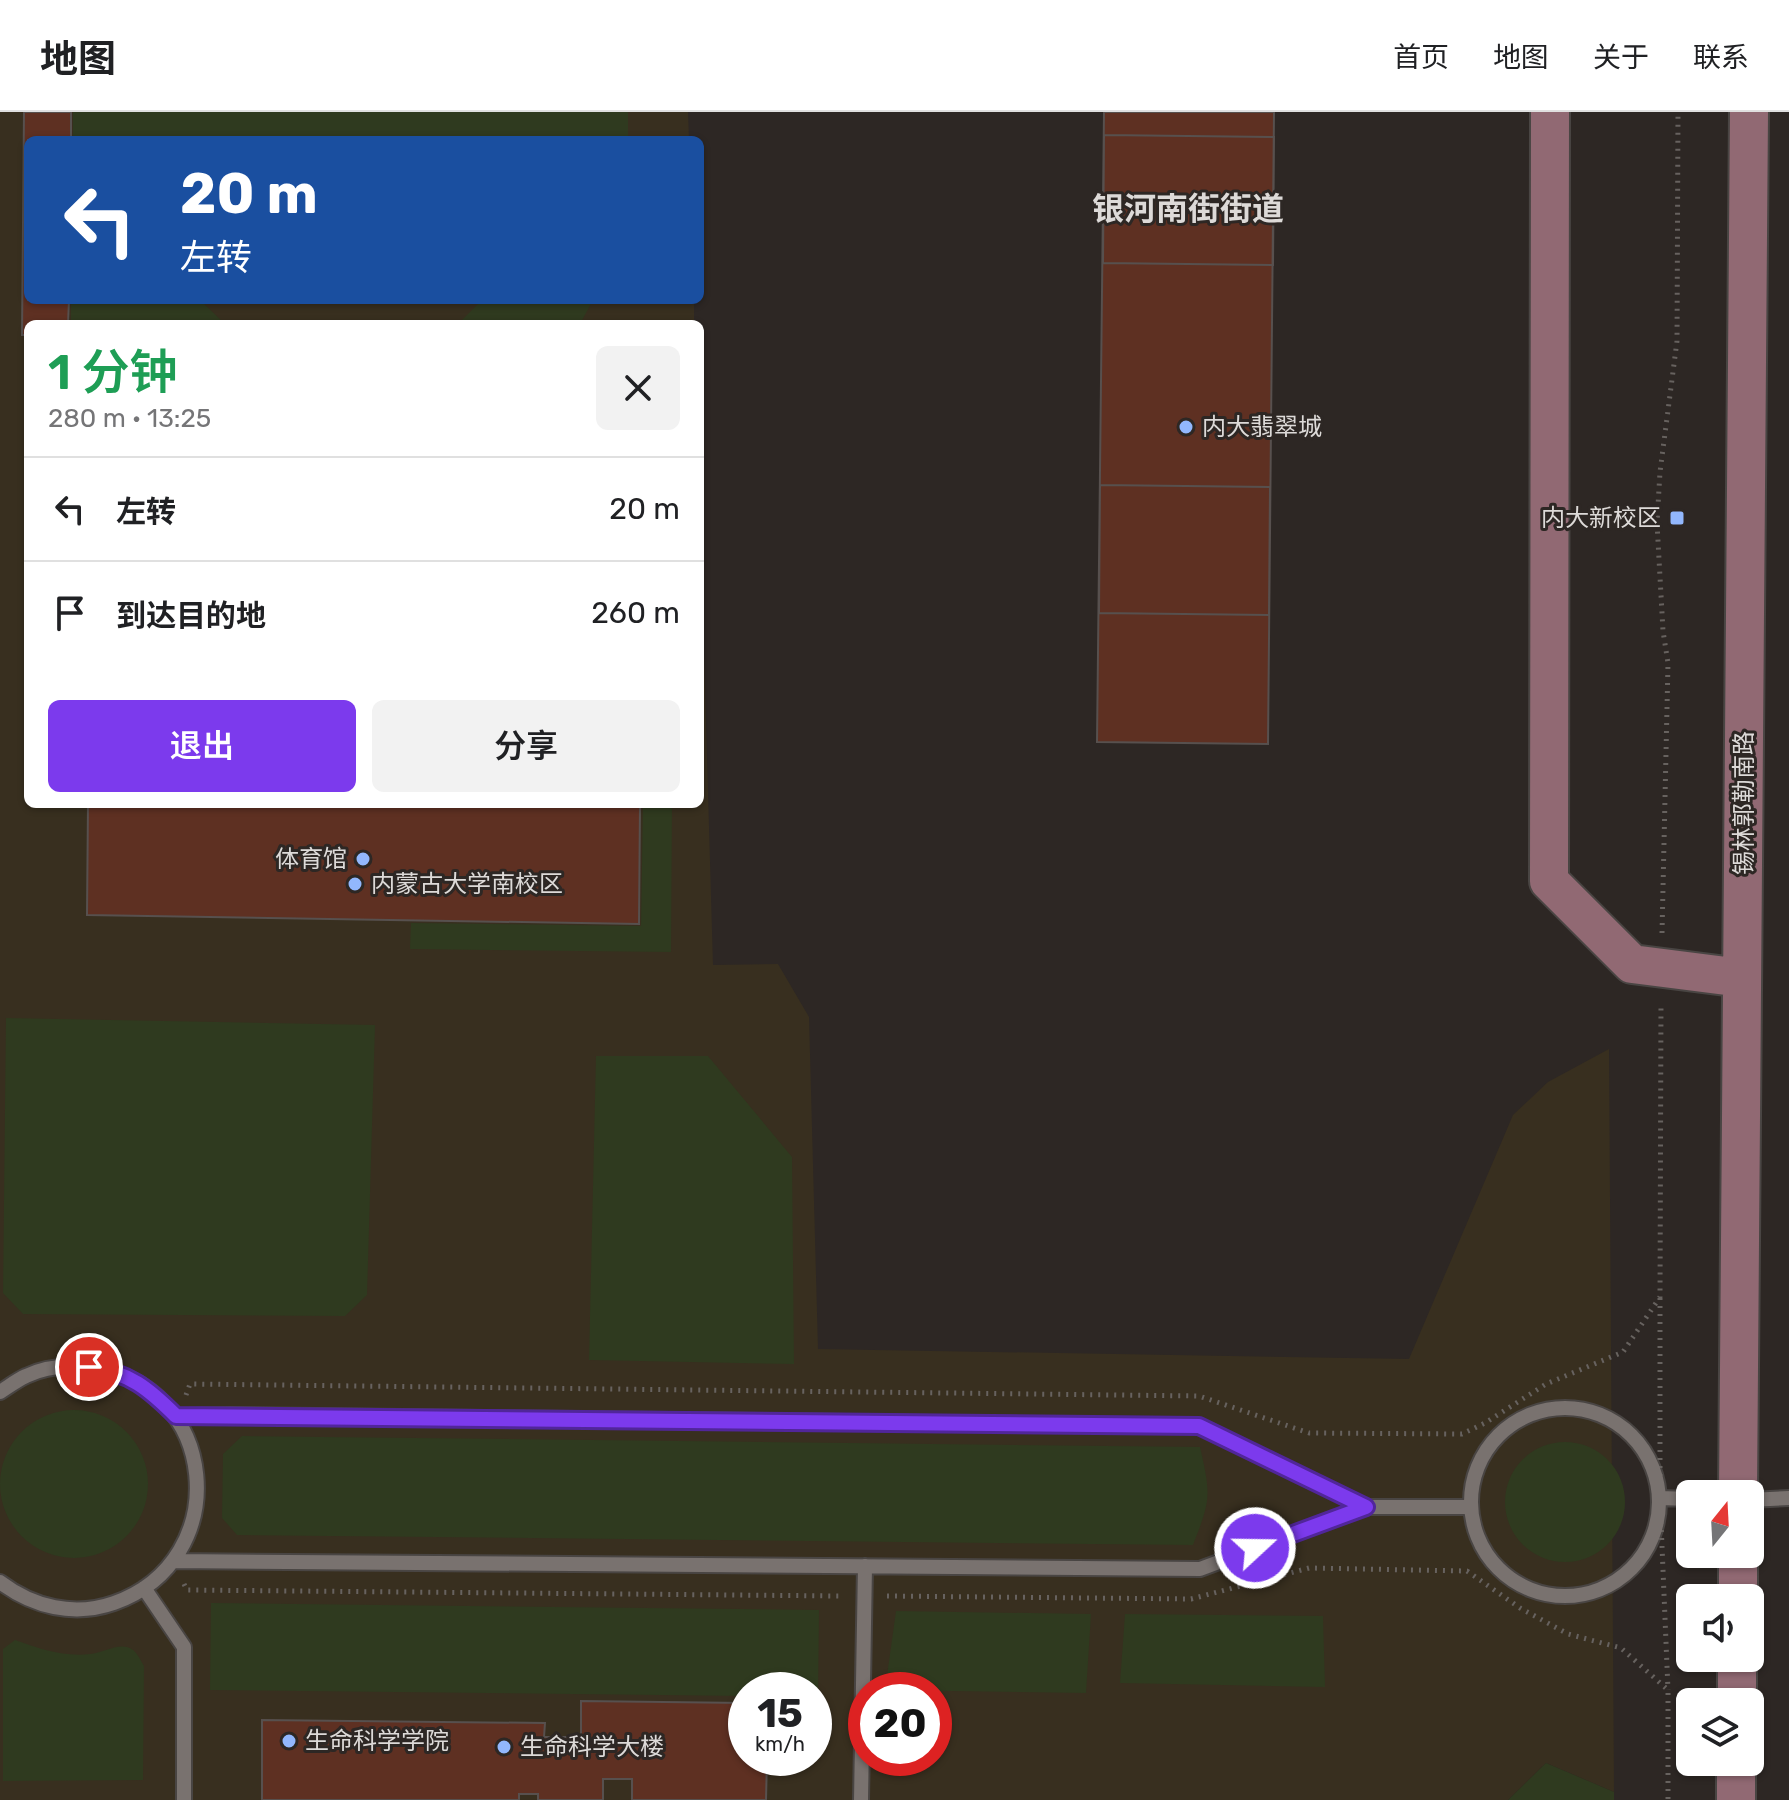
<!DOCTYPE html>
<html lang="zh">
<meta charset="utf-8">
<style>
:root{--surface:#fff;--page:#f2f2f2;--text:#202124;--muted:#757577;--line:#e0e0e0;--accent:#7c3aed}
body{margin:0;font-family:Rubik,"Noto Sans SC",sans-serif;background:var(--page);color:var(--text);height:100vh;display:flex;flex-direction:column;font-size:30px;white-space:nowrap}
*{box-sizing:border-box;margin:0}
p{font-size:26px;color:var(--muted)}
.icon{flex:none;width:44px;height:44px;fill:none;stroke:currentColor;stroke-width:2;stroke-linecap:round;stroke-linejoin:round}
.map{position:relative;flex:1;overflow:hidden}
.drawer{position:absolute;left:24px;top:208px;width:680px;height:488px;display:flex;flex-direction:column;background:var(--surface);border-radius:12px;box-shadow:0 2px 6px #0004}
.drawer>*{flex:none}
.guide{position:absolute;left:24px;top:24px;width:680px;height:168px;border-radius:12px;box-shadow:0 2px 6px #0004;background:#1a4fa0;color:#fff;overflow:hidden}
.needle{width:52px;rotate:18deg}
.controls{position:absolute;left:1676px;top:1368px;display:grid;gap:16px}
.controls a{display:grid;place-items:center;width:88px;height:88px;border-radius:12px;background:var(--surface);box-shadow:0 2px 6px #0004;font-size:40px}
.speed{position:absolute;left:728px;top:1560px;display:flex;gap:16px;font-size:40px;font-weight:700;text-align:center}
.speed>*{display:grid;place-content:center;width:104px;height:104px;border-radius:50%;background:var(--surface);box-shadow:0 2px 6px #0004;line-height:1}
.speed small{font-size:20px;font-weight:400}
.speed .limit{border:12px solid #d22;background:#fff;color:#111}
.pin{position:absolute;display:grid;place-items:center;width:68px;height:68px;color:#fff;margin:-34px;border:4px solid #fff;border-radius:50%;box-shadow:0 2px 8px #0007}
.me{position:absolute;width:88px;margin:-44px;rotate:69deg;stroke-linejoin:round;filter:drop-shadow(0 0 6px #0008)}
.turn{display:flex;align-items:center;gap:28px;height:168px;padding:0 24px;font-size:36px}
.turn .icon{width:104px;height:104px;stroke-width:2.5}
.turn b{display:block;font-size:56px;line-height:68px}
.round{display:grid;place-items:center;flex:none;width:84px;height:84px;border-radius:12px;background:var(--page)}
.head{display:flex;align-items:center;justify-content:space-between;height:136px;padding:0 24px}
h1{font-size:48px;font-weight:600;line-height:60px;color:#1e9e55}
.button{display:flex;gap:16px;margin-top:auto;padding:16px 24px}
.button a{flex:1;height:92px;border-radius:12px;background:var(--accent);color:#fff;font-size:32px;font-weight:600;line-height:92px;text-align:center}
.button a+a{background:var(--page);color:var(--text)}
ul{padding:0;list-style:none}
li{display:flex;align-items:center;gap:24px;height:104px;padding:0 24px;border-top:2px solid var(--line)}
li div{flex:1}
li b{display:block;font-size:30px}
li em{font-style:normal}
header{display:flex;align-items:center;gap:48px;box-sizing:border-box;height:112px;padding:0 40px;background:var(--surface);border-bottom:2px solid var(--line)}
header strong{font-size:38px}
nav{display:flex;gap:44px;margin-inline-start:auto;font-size:28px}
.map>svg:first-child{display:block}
.education{fill:#382f1f;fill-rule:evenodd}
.green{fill:#2f3a1f}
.building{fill:#5e3022;stroke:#57504e;stroke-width:2}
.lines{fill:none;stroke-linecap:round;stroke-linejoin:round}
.lane-casing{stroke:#494543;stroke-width:18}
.secondary-casing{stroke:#494543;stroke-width:42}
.path{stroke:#67625f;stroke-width:5;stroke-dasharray:2 6;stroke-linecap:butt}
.lane{stroke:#79726f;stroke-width:14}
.secondary{stroke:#916973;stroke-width:38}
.route-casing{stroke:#51269a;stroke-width:20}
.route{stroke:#7c3aed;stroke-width:14}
.poi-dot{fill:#92b7fd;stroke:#2d2724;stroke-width:3}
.labels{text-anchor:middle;stroke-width:6;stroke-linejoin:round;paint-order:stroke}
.poi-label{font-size:24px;fill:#dddad8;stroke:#2d2724;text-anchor:start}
.street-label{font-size:24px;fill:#dddad8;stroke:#2d2724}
.district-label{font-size:32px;font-weight:bold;fill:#dddad8;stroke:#2d2724}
</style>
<header>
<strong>地图</strong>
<nav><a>首页</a><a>地图</a><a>关于</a><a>联系</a></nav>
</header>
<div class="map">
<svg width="1789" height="1688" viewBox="0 0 1789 1688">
<rect width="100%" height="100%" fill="#2d2724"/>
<path class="education" d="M0,0H688L689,28H28V188H694V212H28V692H700V403L713,853L778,852L809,905L818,1237L1409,1247L1513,1003L1548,970L1609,937L1614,1680L1546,1651L1508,1688H0ZM746,1578H814V1646H746ZM866,1578H934V1646H866Z"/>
<path class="green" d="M73,0H628V28H73Z
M71,188H200L225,212H71Z
M482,188H593L580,212H458Z
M643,692H672L671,840L410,837L411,811L641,814Z
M6,906L375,913L367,1183L345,1204L23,1202L3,1181Z
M596,944H708L792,1045L794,1252L589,1248Z
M0 1372a74 74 0 1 1 148 0a74 74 0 1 1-148 0Z
M242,1324L1200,1335C1211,1383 1211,1387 1193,1433L237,1423L222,1406L223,1342Z
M1505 1390a60 60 0 1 1 120 0a60 60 0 1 1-120 0Z
M211,1491L819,1498L818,1585H814V1578H746V1584L210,1578Z
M896,1499L1091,1502L1086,1581L885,1578Z
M1125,1502L1323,1504L1325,1575L1120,1571Z
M15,1528C40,1537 64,1545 90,1542C102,1541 116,1532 127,1535C137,1538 139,1546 144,1554L143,1668L3,1669V1537Z
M1546,1651L1614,1680V1688H1508Z"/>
<path class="building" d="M24,0H71V28H28V188H69L68,212H28V223H22Z
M1104,0H1274L1268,632L1097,630Z
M1104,23L1274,25L1273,153L1103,151Z
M1100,373L1270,375L1269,503L1099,501Z
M88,692H640L639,812L87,803Z
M581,1589L746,1591V1646H767L766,1688H632V1667H603V1688H538V1682H519V1688H262V1608L545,1611L544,1625H581Z"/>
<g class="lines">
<defs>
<path id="lane" d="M0,1280C8,1275 17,1268 26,1264C46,1254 70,1253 91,1256C219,1271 236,1448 114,1491C74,1505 33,1495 0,1470
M1471 1390a94 94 0 1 1 188 0a94 94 0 1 1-188 0Z
M176,1304L230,1303L1199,1314L1366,1395
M1660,1386L1690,1387
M1750,1388L1789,1386
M173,1449L1200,1457L1366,1395H1471
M144,1476L184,1535V1688
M861,1688L865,1454"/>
<path id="secondary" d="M1550,0L1549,769L1632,852L1742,866
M1738,1382L1749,0
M1738,1486V1442
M1737,1590V1546
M1736,1688V1650"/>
</defs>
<use href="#lane" class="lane-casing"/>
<use href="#secondary" class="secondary-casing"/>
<path class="path" d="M1662,821L1668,551L1663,519L1657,411L1660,360L1677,229L1678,0
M1660,1186V1364
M186,1283L190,1272L1199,1284L1309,1321L1462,1322L1485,1311L1546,1272L1623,1240L1660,1185L1661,891
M1661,1410L1668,1578
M184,1472L187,1478L841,1484
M887,1484L1191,1487L1309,1456L1467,1459L1520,1496L1568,1522L1621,1536L1668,1578V1688"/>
<use href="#lane" class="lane"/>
<use href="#secondary" class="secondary"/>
</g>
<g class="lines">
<defs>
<path id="route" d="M89,1255C129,1260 149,1277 176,1304L1199,1314L1366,1395L1255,1436"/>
</defs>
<use href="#route" class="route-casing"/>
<use href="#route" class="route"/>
</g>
<g class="poi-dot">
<circle cx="1186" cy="315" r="8"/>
<rect x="1669" y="398" width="16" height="16" rx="4"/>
<circle cx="363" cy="747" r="8"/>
<circle cx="355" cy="772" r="8"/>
<circle cx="289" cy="1629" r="8"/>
<circle cx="504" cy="1635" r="8"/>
</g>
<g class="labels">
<g class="poi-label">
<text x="1202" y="323">内大翡翠城</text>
<text x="1661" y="414" text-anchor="end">内大新校区</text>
<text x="347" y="755" text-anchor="end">体育馆</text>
<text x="371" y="780">内蒙古大学南校区</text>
<text x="305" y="1637">生命科学学院</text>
<text x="520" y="1643">生命科学大楼</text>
</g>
<g class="street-label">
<text transform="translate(1744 691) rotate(-90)" y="8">锡林郭勒南路</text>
</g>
<g class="district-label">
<text x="1188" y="108">银河南街街道</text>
</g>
</g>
</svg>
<div class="controls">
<a><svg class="needle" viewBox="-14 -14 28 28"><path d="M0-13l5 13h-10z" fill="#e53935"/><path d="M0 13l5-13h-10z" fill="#757577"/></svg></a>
<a><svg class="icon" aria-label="sound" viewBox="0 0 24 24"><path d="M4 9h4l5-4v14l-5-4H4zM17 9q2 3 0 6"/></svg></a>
<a><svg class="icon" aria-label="layers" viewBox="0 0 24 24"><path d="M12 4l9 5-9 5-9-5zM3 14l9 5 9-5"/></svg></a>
</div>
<div class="speed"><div>15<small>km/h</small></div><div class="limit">20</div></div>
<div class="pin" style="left:89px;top:1255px;background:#d93025"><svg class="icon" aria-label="arrive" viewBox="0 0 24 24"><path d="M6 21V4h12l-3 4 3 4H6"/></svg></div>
<svg class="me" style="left:1255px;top:1436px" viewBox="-20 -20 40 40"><circle r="17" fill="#7c3aed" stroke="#fff" stroke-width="3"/><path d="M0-11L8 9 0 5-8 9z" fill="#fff"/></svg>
<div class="guide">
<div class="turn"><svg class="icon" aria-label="left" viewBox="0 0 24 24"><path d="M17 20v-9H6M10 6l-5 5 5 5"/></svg><div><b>20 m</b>左转</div></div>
</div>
<section class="drawer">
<div class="head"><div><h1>1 分钟</h1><p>280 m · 13:25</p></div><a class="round"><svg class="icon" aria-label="close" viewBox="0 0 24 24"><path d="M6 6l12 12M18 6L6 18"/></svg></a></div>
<ul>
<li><svg class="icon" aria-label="left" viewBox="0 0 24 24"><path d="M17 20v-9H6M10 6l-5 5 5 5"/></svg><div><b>左转</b></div><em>20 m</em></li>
<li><svg class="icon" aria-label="arrive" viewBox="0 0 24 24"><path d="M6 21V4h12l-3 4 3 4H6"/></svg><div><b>到达目的地</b></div><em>260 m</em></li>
</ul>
<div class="button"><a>退出</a><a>分享</a></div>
</section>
</div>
